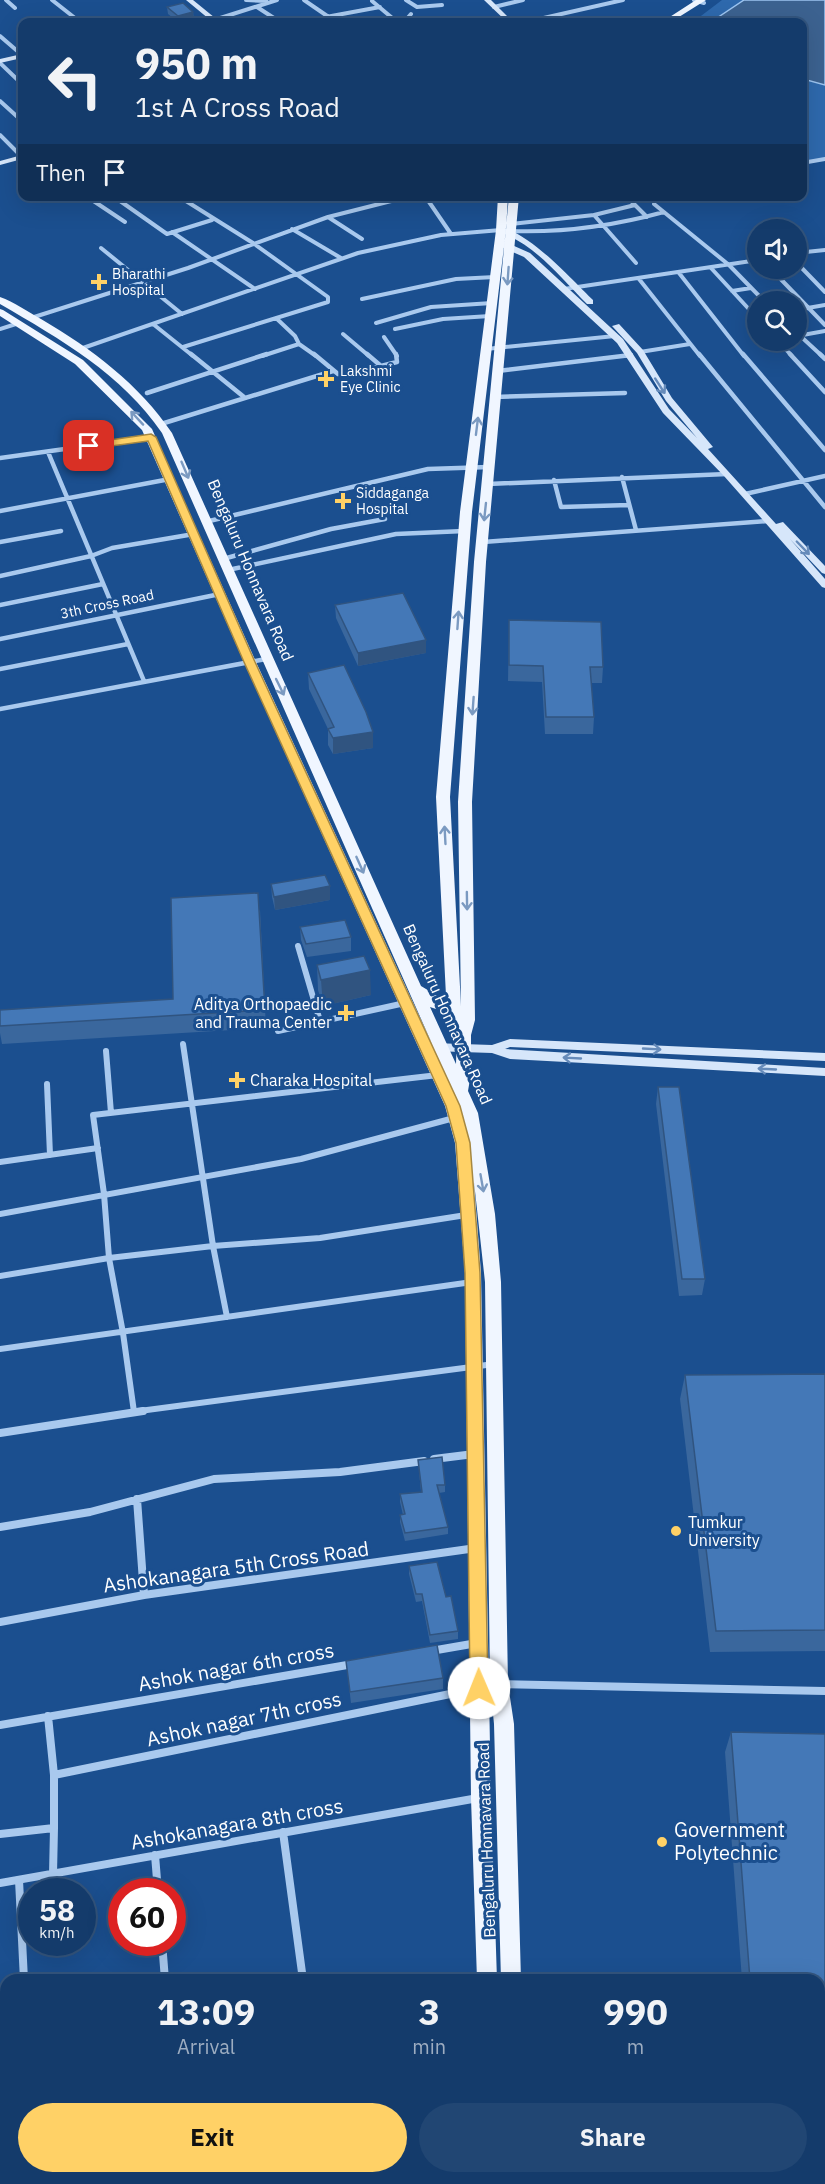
<!DOCTYPE html>
<style>
:root{--surface:#143b6b;--page:#214673;--text:#f1f3f6;--muted:#9dadc1;--line:#33557e;--accent:#ffd166}
body{margin:0;font-family:"IBM Plex Sans",sans-serif;background:var(--page);color:var(--text);height:100vh;display:flex;flex-direction:column;font-size:22px;white-space:nowrap}
*{box-sizing:border-box;margin:0}
p{font-size:20px;color:var(--muted)}
.icon{flex:none;width:33px;height:33px;fill:none;stroke:currentColor;stroke-width:2;stroke-linecap:round;stroke-linejoin:round}
.map{position:relative;flex:1;overflow:hidden}
.side{position:absolute;left:0px;top:1974px;width:825px;height:210px;display:flex;flex-direction:column;background:var(--surface);border-radius:18px 18px 0 0;box-shadow:0 6px 24px #0002,0 0 0 2px var(--line)}
.side>*{flex:none}
.top-card{position:absolute;left:18px;top:18px;width:789px;height:183px;border-radius:12px;box-shadow:0 6px 24px #0002,0 0 0 2px var(--line);background:#143b6b;color:var(--text);overflow:hidden}
.controls{position:absolute;left:747px;top:219px;display:grid;gap:12px}
.controls a{display:grid;place-items:center;width:60px;height:60px;border-radius:50%;background:var(--surface);box-shadow:0 6px 24px #0002,0 0 0 2px var(--line);font-size:30px}
.speed{position:absolute;left:18px;top:1878px;display:flex;gap:12px;font-size:30px;font-weight:700;text-align:center}
.speed>*{display:grid;place-content:center;width:78px;height:78px;border-radius:50%;background:var(--surface);box-shadow:0 6px 24px #0002,0 0 0 2px var(--line);line-height:1}
.speed small{font-size:15px;font-weight:400}
.speed .limit{border:9px solid #d22;background:#fff;color:#111}
.pin{position:absolute;display:grid;place-items:center;width:51px;height:51px;color:#fff;margin:-26px;border-radius:12px;box-shadow:0 3px 9px #0006}
.me{position:absolute;width:66px;margin:-33px;rotate:359deg;stroke-linejoin:round;filter:drop-shadow(0 0 4px #0008)}
.turn{display:flex;align-items:center;gap:21px;height:126px;padding:0 18px;font-size:27px}
.turn .icon{width:78px;height:78px;stroke-width:2.5}
.turn b{display:block;font-size:42px;line-height:51px}
.then{display:flex;align-items:center;height:57px;padding:0 18px;background:#0003;gap:12px;font-size:22px}
.eta{display:flex;justify-content:space-evenly;align-items:center;height:102px;text-align:center}
.eta b{font-size:36px;font-weight:800;line-height:42px}
.button{display:flex;gap:12px;margin-top:auto;padding:12px 18px}
.button a{flex:1;height:69px;border-radius:36px;background:var(--accent);color:#111;font-size:24px;font-weight:800;line-height:69px;text-align:center}
.button a+a{background:var(--page);color:var(--text)}
.map>svg:first-child{display:block}
.green{fill:#2e69ad}
.water{fill:#3c6290;stroke:#9cc4f0;stroke-width:1.5}
.lines{fill:none;stroke-linecap:round;stroke-linejoin:round}
.street-far3{stroke:#a9c9ee;stroke-width:4}
.street-far2{stroke:#a9c9ee;stroke-width:4.5}
.street-far1{stroke:#a9c9ee;stroke-width:6}
.street{stroke:#a9c9ee;stroke-width:8}
.secondary{fill:#d6e6fa;fill-rule:evenodd}
.primary{fill:#f0f6ff;fill-rule:evenodd}
.wall{fill:#3a679d}
.shaded-wall{fill:#305480}
.building{fill:#4478b7;stroke:#305480;stroke-width:1.5}
.oneway{stroke:#7b9ac1}
.oneway2{stroke:#668bba}
.route{fill:#ffd166;stroke:#a68842;stroke-width:1.5}
.poi-dot{fill:#ffd166;stroke:#1b4f8f;stroke-width:2}
.labels{text-anchor:middle;stroke-width:6;stroke-linejoin:round;paint-order:stroke}
.far-poi-label{font-size:14px;fill:#fff;stroke:#1b4f8f;text-anchor:start}
.far-street-label{font-size:14px;fill:#fff;stroke:#1b4f8f}
.street-label{font-size:16px;fill:#fff;stroke:#1b4f8f}
.poi-label{font-size:16px;fill:#fff;stroke:#1b4f8f;text-anchor:start}
.near-street-label{font-size:20px;fill:#fff;stroke:#1b4f8f}
.near-poi-label{font-size:20px;fill:#fff;stroke:#1b4f8f;text-anchor:start}
</style>
<div class="map">
<svg width="825" height="2184" viewBox="0 0 825 2184">
<rect width="100%" height="100%" fill="#1b4f8f"/>
<path class="green" d="M722,0H744L711,22H693Z
M803,79L825,85V159L803,163Z"/>
<path class="water" d="M744,0H825V85L803,79L802,22H711Z"/>
<g class="lines">
<path class="street-far3" d="M6,0L15,8
M52,0L80,22
M246,0L266,1
M304,0L336,22
M406,0L417,7L442,5
M694,0L704,3
M372,1L397,22
M257,7L280,22
M494,7L523,0
M214,20L277,0
M299,22L380,7
M397,22L405,21L411,14
M526,22L623,0
M0,36L22,55
M0,63L22,84
M0,101L22,121
M0,135L22,157
M802,163L825,159
M86,196L125,222
M113,196L167,234L212,220
M178,196L253,243L328,297V302L183,347
M425,196L451,234
M626,196L647,217
M654,204L729,265L765,302
M594,215L635,205
M328,217L362,239
M511,224L594,215L636,263
M292,229L341,258
M510,231C563,233 613,226 664,212
M172,232L255,289
M101,248L182,314
M796,253L825,250
M796,262L825,292
M711,268L758,319
M770,268L825,325
M679,273L744,356
M639,279L700,356
M564,289L758,260
M732,291L751,288
M362,299L456,279L495,277
M796,310L825,305
M31,318L188,268L328,217L411,196
M276,318L295,336L299,344
M376,323L431,307L492,303
M153,324L193,356
M0,329L19,323
M395,329L443,319L490,316
M796,332L822,356
M343,334L369,356
M797,336L825,331
M384,337L397,356
M777,340L792,356
M80,349L358,253L441,235L501,230
M486,349L615,336
M640,352L690,344
M262,356L299,344L316,356
M624,356L631,355"/>
<path class="street-far2" d="M191,354L244,397
M314,354L338,374L353,373L397,362L396,354
M367,354L381,366
M699,354L825,507
M743,354L825,450
M790,354L825,392
M820,354L825,359
M498,371L631,355
M147,393L267,354
M494,397L625,393
M161,424L333,371
M48,452L144,681
M0,458L151,437
M622,477L636,530
M554,480L561,507L629,505
M488,484L727,474
M745,494L825,476
M0,511L170,479
M205,522L428,469L489,467
M0,542L61,531
M483,542L768,521
M223,559L331,529L385,519
M228,570L396,534L464,531
M0,576L91,556L112,548L194,534
M0,605L103,584
M0,639L220,594
M0,669L128,644
M0,709L266,659"/>
<path class="street-far1" d="M298,946L320,1021
M278,1031L405,1003
M183,1044L213,1246L227,1317
M106,1051L111,1113
M47,1084L50,1155
M0,1162L98,1148
M0,1214L301,1159L454,1118
M0,1276L109,1258L213,1246L320,1238L466,1215
M0,1349L472,1282
M132,1412L494,1364
M134,1412L123,1333L109,1258L104,1194L93,1115L438,1075"/>
<path class="street" d="M0,1433L143,1411
M434,1459L474,1454
M137,1499L144,1595
M0,1527L90,1512L214,1479L340,1472L424,1461
M0,1622L144,1595L476,1548
M431,1651L477,1643
M48,1716L54,1775L499,1684L825,1691
M0,1725L353,1664
M283,1832L303,1980
M0,1834L54,1828V1775
M155,1855L158,1892
M53,1874L54,1828
M19,1880L24,1980
M0,1883L478,1798
M162,1942L165,1980
M819,2172L825,2175
M33,2178V2184
M181,2178V2184
M330,2178V2184
M399,2184L432,2178"/>
<path class="secondary" d="M186,0H193L220,22H196L197,21L209,19Z
M484,0H491L513,22H507Z
M22,54V58L0,63V59Z
M22,155V159L0,165V161Z
M499,228C526,228 574,282 593,300V304H587C561,278 535,244 499,232Z
M497,241H503L530,253L623,339L669,409L697,438L666,401L637,353L612,326L619,324L643,350L672,398L713,447L708,449L776,524L783,522L825,566V574L822,573L790,539L825,579V588L822,587L724,476L663,413L617,343L524,257L497,245Z
M510,1039L825,1053V1061L510,1047L505,1049L825,1068V1076L510,1059L492,1053L432,1051L426,1047L432,1043L492,1045Z"/>
<path class="primary" d="M696,0H706L671,22H662Z
M498,196H508L506,230L472,512L450,797L461,1006L458,802L474,562L509,196H519L486,562L472,802L475,1020L471,1035V1073L468,1091L478,1113L495,1214L501,1282L508,1684L514,1724L521,1980H501L494,1724L490,1684L485,1282L474,1182L481,1273L491,1798L497,1980H477L471,1798L465,1273L455,1143L445,1106L244,662L142,430L75,364L0,316V309L3,310L83,360L152,429L256,662L433,1046L162,433C122,374 60,339 0,304V297C14,302 28,312 41,319C92,349 139,384 172,433L421,986L441,998L446,996L436,797L460,512L496,230ZM430,1007L436,1009L446,1008L447,1019L457,1032L456,1064Z
M480,2178H502V2184H480Z
M506,2178H528V2184H506Z"/>
</g>
<path class="wall" d="M167,7L193,12L194,20L182,22H178L168,14Z
M335,605L426,653L358,666L336,618Z
M509,620L603,667L602,683H591L594,717L593,734H545L542,682L508,681Z
M308,673L373,732V748L333,754L328,745V729L309,689Z
M271,884L330,886V900L275,910L272,897Z
M260,910L266,1028L2,1044L0,1033V1010L173,999Z
M300,927L351,937V951L307,957L301,940Z
M317,965L371,995L323,1006L318,990Z
M658,1087L705,1279L702,1295L679,1296L656,1104Z
M825,1374V1651L710,1652L680,1399L685,1375Z
M418,1460L445,1485V1492L439,1493L448,1527V1534L405,1541L400,1522V1515H403L400,1502V1494L421,1492Z
M409,1566L446,1597L458,1631V1639L430,1643L422,1601L416,1602L409,1574Z
M346,1661L443,1678V1689L351,1703Z
M731,1732L825,1734V2044H819V1980H742L725,1752Z"/>
<path class="shaded-wall" d="M193,12L194,20L179,22L178,16Z
M426,640V653L358,666V653Z
M373,732V748L333,754V738Z
M330,886V900L275,910L274,897Z
M370,970L371,995L323,1006L321,980Z"/>
<path class="building" d="M183,3L193,12L178,16L167,7Z
M403,593L426,640L358,653L335,605Z
M509,620L601,622L603,667H590L594,717H546L543,666L509,665Z
M344,665L366,712L373,732L333,738L328,729L334,727L308,673Z
M325,875L330,886L274,897L271,884Z
M258,893L265,1010L0,1026V1010L173,999L171,898Z
M345,920L351,937L306,944L300,927Z
M364,956L370,970L321,980L317,965Z
M658,1087H679L705,1279H682Z
M825,1374V1630L716,1631L685,1375Z
M442,1457L445,1485H437L448,1527L405,1533L400,1515L405,1514L400,1494L422,1492L418,1460Z
M437,1562L446,1597L451,1596L458,1631L430,1635L422,1594H416L409,1566Z
M437,1645L443,1678L350,1692L346,1661Z
M731,1732L825,1734V2028H819V1980H750Z"/>
<defs><path id="oneway-shaft" d="M-6 0H5M1.5-3L5.5 0L1.5 3" fill="none" stroke-width="1.6" stroke-linecap="round" stroke-linejoin="round" transform="scale(1.5)"/></defs>
<g class="oneway">
<use href="#oneway-shaft" transform="translate(508 276) rotate(94)"/>
<use href="#oneway-shaft" transform="translate(137 418) rotate(-133)"/>
<use href="#oneway-shaft" transform="translate(477 426) rotate(-83)"/>
<use href="#oneway-shaft" transform="translate(185 470) rotate(67)"/>
<use href="#oneway-shaft" transform="translate(485 512) rotate(96)"/>
<use href="#oneway-shaft" transform="translate(458 620) rotate(-86)"/>
<use href="#oneway-shaft" transform="translate(280 687) rotate(64)"/>
<use href="#oneway-shaft" transform="translate(473 706) rotate(94)"/>
<use href="#oneway-shaft" transform="translate(445 835) rotate(-93)"/>
<use href="#oneway-shaft" transform="translate(360 865) rotate(66)"/>
<use href="#oneway-shaft" transform="translate(467 901) rotate(89)"/>
<use href="#oneway-shaft" transform="translate(482 1183) rotate(80)"/>
</g>
<g class="oneway2">
<use href="#oneway-shaft" transform="translate(660 386) rotate(57)"/>
<use href="#oneway-shaft" transform="translate(803 548) rotate(46)"/>
<use href="#oneway-shaft" transform="translate(652 1049) rotate(3)"/>
<use href="#oneway-shaft" transform="translate(572 1058) rotate(-177)"/>
<use href="#oneway-shaft" transform="translate(767 1069) rotate(-177)"/>
</g>
<path class="route" d="M151,434L156,437L255,662L460,1106L470,1143L480,1273L488,1688L485,1694L479,1696L473,1694L470,1688L465,1273L456,1143L446,1106L244,662L148,441L89,449L84,446L89,443Z"/>
<g class="poi-dot">
<path d="M96 273h6v6h6v6h-6v6h-6v-6h-6v-6h6z"/>
<path d="M323 370h6v6h6v6h-6v6h-6v-6h-6v-6h6z"/>
<path d="M340 492h6v6h6v6h-6v6h-6v-6h-6v-6h6z"/>
<path d="M343 1004h6v6h6v6h-6v6h-6v-6h-6v-6h6z"/>
<path d="M234 1071h6v6h6v6h-6v6h-6v-6h-6v-6h6z"/>
<circle cx="676" cy="1531" r="6"/>
<circle cx="662" cy="1842" r="6"/>
</g>
<g class="labels">
<g class="far-poi-label">
<text x="112" y="279">Bharathi<tspan x="112" dy="16">Hospital</tspan></text>
<text x="340" y="376">Lakshmi<tspan x="340" dy="16">Eye Clinic</tspan></text>
<text x="356" y="498">Siddaganga<tspan x="356" dy="16">Hospital</tspan></text>
</g>
<g class="far-street-label">
<text transform="translate(107 604) rotate(-12)" y="5">3th Cross Road</text>
</g>
<g class="street-label">
<text transform="translate(251 570) rotate(67)" y="6">Bengaluru Honnavara Road</text>
<text transform="translate(448 1014) rotate(66)" y="6">Bengaluru Honnavara Road</text>
<text transform="translate(486 1840) rotate(-92)" y="6">Bengaluru Honnavara Road</text>
</g>
<g class="poi-label">
<text x="332" y="1010" text-anchor="end">Aditya Orthopaedic<tspan x="332" dy="18">and Trauma Center</tspan></text>
<text x="250" y="1086">Charaka Hospital</text>
<text x="688" y="1528">Tumkur<tspan x="688" dy="18">University</tspan></text>
</g>
<g class="near-street-label">
<text transform="translate(236 1567) rotate(-8)" y="7">Ashokanagara 5th Cross Road</text>
<text transform="translate(236 1667) rotate(-10)" y="7">Ashok nagar 6th cross</text>
<text transform="translate(244 1719) rotate(-12)" y="7">Ashok nagar 7th cross</text>
<text transform="translate(237 1824) rotate(-10)" y="7">Ashokanagara 8th cross</text>
</g>
<g class="near-poi-label">
<text x="674" y="1837">Government<tspan x="674" dy="23">Polytechnic</tspan></text>
</g>
</g>
</svg>
<div class="controls">
<a><svg class="icon" aria-label="sound" viewBox="0 0 24 24"><path d="M4 9h4l5-4v14l-5-4H4zM17 9q2 3 0 6"/></svg></a>
<a><svg class="icon" aria-label="search" viewBox="0 0 24 24"><circle cx="10" cy="10" r="6"/><path d="M15 15l6 6"/></svg></a>
</div>
<div class="speed"><div>58<small>km/h</small></div><div class="limit">60</div></div>
<div class="pin" style="left:89px;top:446px;background:#d93025"><svg class="icon" aria-label="arrive" viewBox="0 0 24 24"><path d="M6 21V4h12l-3 4 3 4H6"/></svg></div>
<svg class="me" style="left:479px;top:1688px" viewBox="-20 -20 40 40"><circle r="19" fill="#fff"/><path d="M0-13L10 11 0 6-10 11z" fill="#ffd166"/></svg>
<div class="top-card">
<div class="turn"><svg class="icon" aria-label="left" viewBox="0 0 24 24"><path d="M17 20v-9H6M10 6l-5 5 5 5"/></svg><div><b>950 m</b>1st A Cross Road</div></div>
<div class="then">Then<svg class="icon" aria-label="arrive" viewBox="0 0 24 24"><path d="M6 21V4h12l-3 4 3 4H6"/></svg></div>
</div>
<section class="side">
<div class="eta">
<div><b>13:09</b><p>Arrival</p></div>
<div><b>3</b><p>min</p></div>
<div><b>990</b><p>m</p></div>
</div>
<div class="button"><a>Exit</a><a>Share</a></div>
</section>
</div>
